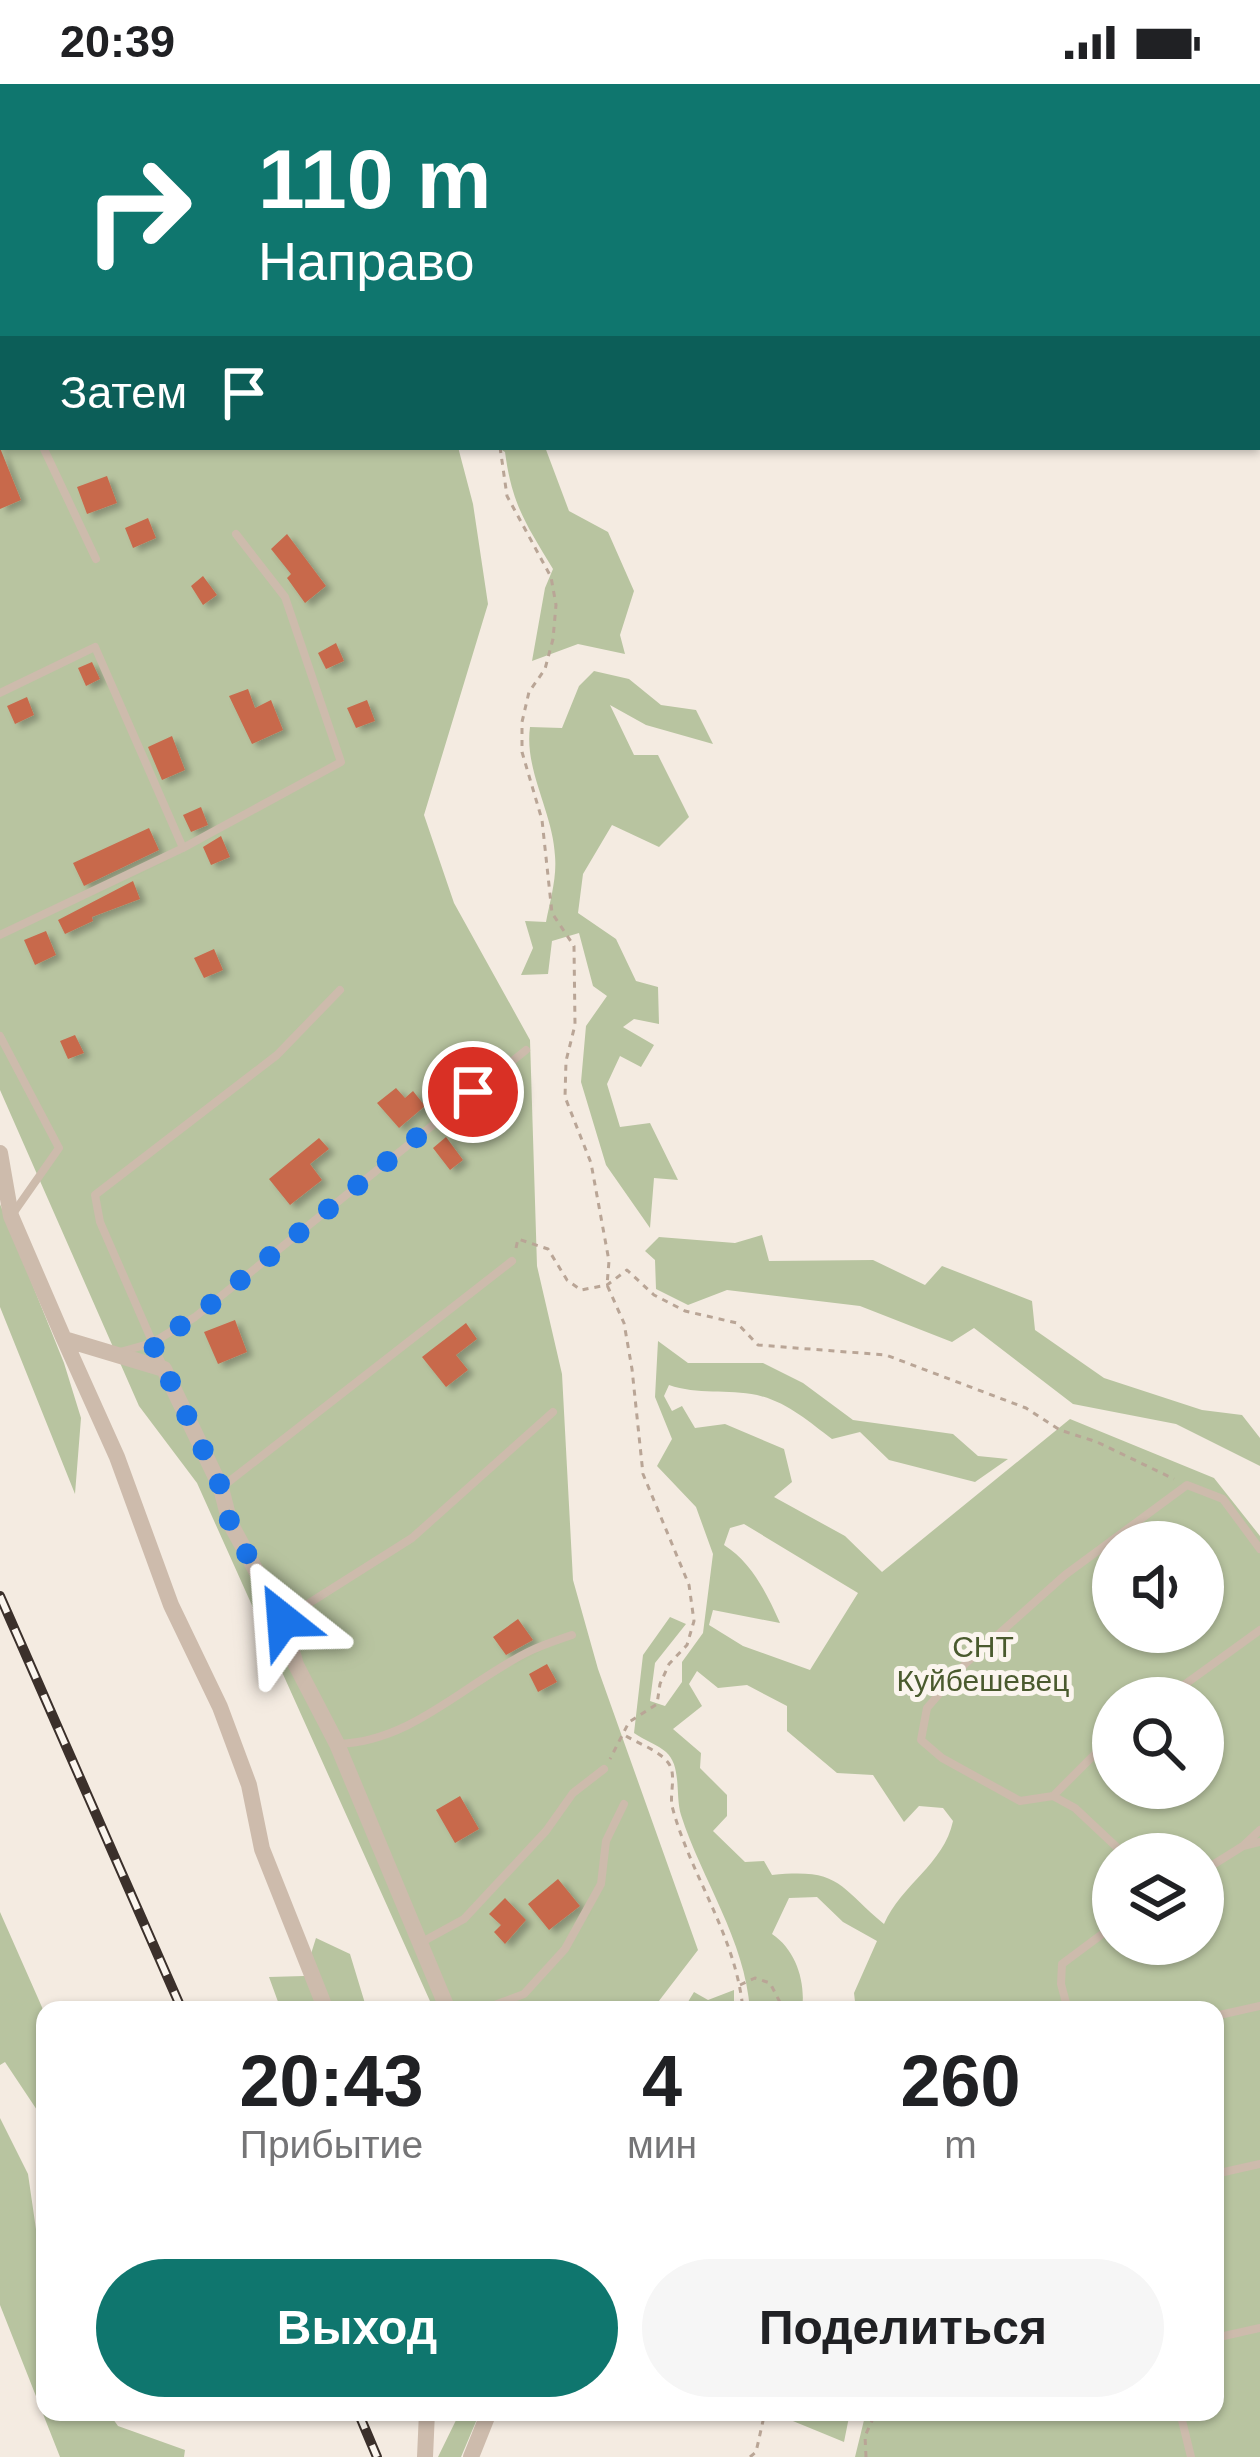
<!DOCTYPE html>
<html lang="ru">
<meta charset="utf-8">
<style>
:root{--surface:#fff;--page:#f6f6f6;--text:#202124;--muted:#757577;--accent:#0f766e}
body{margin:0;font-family:Arial,sans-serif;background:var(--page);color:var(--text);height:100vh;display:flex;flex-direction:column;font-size:45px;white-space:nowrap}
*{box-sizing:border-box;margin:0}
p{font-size:39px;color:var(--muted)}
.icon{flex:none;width:66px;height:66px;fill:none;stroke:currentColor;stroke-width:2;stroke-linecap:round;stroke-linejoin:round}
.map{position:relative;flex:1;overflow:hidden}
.drawer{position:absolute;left:36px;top:1917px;width:1188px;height:420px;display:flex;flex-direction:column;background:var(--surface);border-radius:24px;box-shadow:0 3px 9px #0004}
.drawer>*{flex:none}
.banner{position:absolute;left:0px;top:0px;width:1260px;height:366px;box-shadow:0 3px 9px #0004;background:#0f766e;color:#fff;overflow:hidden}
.fabs{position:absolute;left:1092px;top:1437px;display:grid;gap:24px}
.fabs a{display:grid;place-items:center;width:132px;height:132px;border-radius:50%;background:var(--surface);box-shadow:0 3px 9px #0004;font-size:60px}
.pin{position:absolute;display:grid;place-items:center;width:102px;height:102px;color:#fff;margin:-51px;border:6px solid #fff;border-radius:50%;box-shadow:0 3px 12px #0007}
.me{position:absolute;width:132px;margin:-66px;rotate:332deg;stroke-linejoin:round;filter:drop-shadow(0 0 9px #0008)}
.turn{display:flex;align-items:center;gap:42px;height:252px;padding:0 60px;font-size:54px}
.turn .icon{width:156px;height:156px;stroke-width:2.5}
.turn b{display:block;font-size:84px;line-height:102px}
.then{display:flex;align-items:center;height:114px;padding:0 60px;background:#0003;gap:24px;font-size:45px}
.eta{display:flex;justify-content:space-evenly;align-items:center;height:204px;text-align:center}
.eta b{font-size:72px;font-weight:700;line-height:84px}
.action{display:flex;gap:24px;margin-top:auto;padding:24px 60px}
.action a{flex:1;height:138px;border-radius:72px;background:var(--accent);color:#fff;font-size:48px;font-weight:700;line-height:138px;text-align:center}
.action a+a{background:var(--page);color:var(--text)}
.status{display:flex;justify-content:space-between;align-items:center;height:84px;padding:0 60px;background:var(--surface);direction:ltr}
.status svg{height:33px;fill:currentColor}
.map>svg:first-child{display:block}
.green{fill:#b8c4a0;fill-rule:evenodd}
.building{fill:#c8694b;filter:url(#shadow)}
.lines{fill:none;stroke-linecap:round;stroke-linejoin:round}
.path{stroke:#b9a596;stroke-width:3;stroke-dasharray:6 6;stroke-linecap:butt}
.lane{stroke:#cdbbac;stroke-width:8}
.street{stroke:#cdbbac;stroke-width:16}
.rail-casing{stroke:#3b302b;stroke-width:10}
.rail{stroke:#fbf5ee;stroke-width:6;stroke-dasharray:18;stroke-linecap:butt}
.route{stroke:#1a73e8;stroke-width:21;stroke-dasharray:0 37.8}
.labels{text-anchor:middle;stroke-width:10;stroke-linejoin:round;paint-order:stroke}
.park-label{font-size:30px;fill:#4a5a2e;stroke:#fbf5ee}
</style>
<div class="status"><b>20:39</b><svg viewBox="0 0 49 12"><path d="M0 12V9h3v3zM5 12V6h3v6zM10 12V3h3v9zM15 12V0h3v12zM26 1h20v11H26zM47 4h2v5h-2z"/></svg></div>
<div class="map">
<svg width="1260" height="2373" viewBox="0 0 1260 2373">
<defs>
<filter id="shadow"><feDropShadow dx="6" dy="4" stdDeviation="3" flood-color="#0004"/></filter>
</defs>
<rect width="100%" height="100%" fill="#f4ebe1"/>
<path class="green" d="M0,0L335,3H3V363H458L473,420L488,520L424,731L454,819L530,956L537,1182L562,1290L573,1496L598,1585L698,1866L652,1926H434L197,1399L139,1322L0,1006Z
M497,363H545L569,427L608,448L634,507L620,551L625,570L578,560L532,577L545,504L553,485C526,440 512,421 505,368Z
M594,587L629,595L661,621L696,626L713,660L646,641L610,621L634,671H658L689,733L659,763L612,741L583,790L578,829L616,855L636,897L658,903L659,940L634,935L623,943L654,961L641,983L620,972L607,1000L620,1043L650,1039L678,1096L654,1094L650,1144L606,1081L581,998L586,942L607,912L593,902L579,849L552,857L548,890L521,891L533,864L525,837L546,838C550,817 557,794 555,772C553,728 524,686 530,643L562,644L579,602Z
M0,1120L64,1279L81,1334L75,1410L0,1223Z
M762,1151L769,1177L873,1176L925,1201L942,1182L1032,1217L1035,1246L1104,1294L1202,1326L1242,1331L1260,1354V1382L1176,1340L1073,1320L974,1244L952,1258L860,1222L727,1206L688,1221L656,1205L655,1176L645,1167L659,1153L735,1159Z
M658,1257L688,1279H763L803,1299L853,1336L953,1350L978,1372L1008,1375L975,1398L889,1376L860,1348L832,1355C808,1337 787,1318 757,1311C728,1305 697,1311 669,1301L664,1312L672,1327L682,1322L695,1344L725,1340L784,1365L792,1398L774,1413L845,1452L882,1488L1070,1335L1214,1394L1260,1452V2373H855L866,2328H1215V1926H856L854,1909L877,1857L843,1838L817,1813L789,1814L772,1850C796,1866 806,1898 802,1926H750C745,1856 702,1796 681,1731C675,1712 682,1682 666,1668C658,1661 644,1656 634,1649L643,1571L670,1533L686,1540L655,1579L650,1617L665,1622L682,1598V1578L703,1549L713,1470L696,1423L657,1382L672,1355L655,1313ZM744,1440L858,1509L810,1586L743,1562L709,1541L713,1526L780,1539C766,1508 752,1479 724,1461L730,1444ZM1113,1458H1203V1548H1113ZM697,1587L718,1604L747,1601L787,1622V1647L837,1689L873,1691L904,1738L919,1722L943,1724L953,1737C944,1780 901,1801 884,1840C838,1802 841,1784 772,1791L764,1777L745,1778L713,1747L727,1732V1711L700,1684L701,1669L673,1645L702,1622L689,1600ZM1113,1614H1203V1704H1113ZM1113,1770H1203V1860H1113Z
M0,1828L45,1930V2038L5,1978L0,1981Z
M316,1854L350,1870L367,1926H281L269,1893L304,1892Z
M734,1906V1926H683L694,1908L708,1916Z
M0,2034L28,2090L39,2166L45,2183V2328H108L118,2342L185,2366L184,2373H60L0,2221Z
M460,2328H480L461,2373H438Z
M787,2328H850L844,2358L788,2335Z"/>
<path class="building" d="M0,364L21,416L0,425Z
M107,392L117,419L87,430L77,403Z
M148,434L156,454L133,464L125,444Z
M287,450L326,502L305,519L287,494L291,490L271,465Z
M203,492L217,511L203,521L191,502Z
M336,559L344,577L326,585L318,569Z
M92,578L100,595L86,602L78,584Z
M248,605L255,624L271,616L283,646L252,660L229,612Z
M27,613L34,631L15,640L7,622Z
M367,616L375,637L356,644L347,624Z
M172,652L185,686L162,696L148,663Z
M201,723L208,741L191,748L183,731Z
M149,744L159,766L84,802L73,779Z
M221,752L230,773L211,781L203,763Z
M133,797L140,815L92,833L93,837L65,850L58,836Z
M46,847L56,871L35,881L24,856Z
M214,865L223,886L204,894L194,874Z
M75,951L84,969L68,975L60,957Z
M396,1004L405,1014L413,1007L425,1022L399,1044L377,1019Z
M446,1053L463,1076L450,1086L433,1064Z
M319,1054L329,1065L310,1080L322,1096L290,1121L269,1095Z
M235,1236L247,1268L218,1280L204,1248Z
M466,1239L477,1255L456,1271L468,1286L446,1303L422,1273Z
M518,1535L533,1556L506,1571L493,1553Z
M547,1580L557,1598L538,1608L529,1590Z
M460,1712L479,1745L455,1759L436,1726Z
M558,1795L580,1822L549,1846L528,1820Z
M505,1814L526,1836L505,1860L494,1848L501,1841L489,1830Z"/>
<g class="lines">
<path class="path" d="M465,3L466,0
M500,363L507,412L551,493L556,521L553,555L545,585L529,608L522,638V668L542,736L552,829L574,862L575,941L566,977L565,1013L591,1079L609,1177L607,1201L624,1239L632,1285L643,1390L689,1501L694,1537L687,1561L669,1580L660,1600L657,1620L629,1638L610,1675
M516,1164L518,1155L548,1165L567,1196L581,1206L607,1201L627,1186L654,1211L685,1227L737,1239L758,1261L886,1271L1026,1324L1060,1346L1097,1358L1174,1395
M626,1652C639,1660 666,1669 671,1684C675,1695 670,1710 672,1722C690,1791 736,1851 743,1926
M740,1901L755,1894L770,1899L784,1926
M750,2373L756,2368L765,2328
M866,2373L865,2352L876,2328"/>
<path class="lane" d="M8,0L9,3
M308,0H316
M227,3L237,0
M0,104L3,103
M0,272L3,279
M43,363L96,475
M0,609L95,563L183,764
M0,851L183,764L341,678L285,513L236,450
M0,952L59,1064L12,1131
M120,1268L152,1259L195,1233L526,966
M162,1280L100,1138L95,1111L277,971L340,906
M222,1403L512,1177
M284,1535L412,1454L553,1328
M1166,1614L1260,1546
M337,1660C412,1658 465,1599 528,1568C542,1561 558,1556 572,1551
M1053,1712L1113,1652
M1244,1761L1260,1746
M1124,1770L1075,1724L1053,1712L1020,1717L942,1674L921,1656L927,1624L966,1579L1065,1491L1187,1401L1223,1415L1260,1465
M1203,1787L1243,1762L1260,1758
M422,1858L464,1835L546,1747L573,1709L604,1685
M481,1926L524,1910L565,1865L601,1800L606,1757L624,1720
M1068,1926L1061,1900L1062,1880L1113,1842
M1215,1932L1260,1922
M1215,2090L1260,2080
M1215,2254L1260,2244
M1180,2328L1191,2373"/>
<path class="street" d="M1211,0L1213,3
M1257,274L1260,283
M0,1069L11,1132L64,1255L164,1285L221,1404L230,1439L283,1536L296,1581L337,1660L448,1926
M64,1255L117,1373L171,1521L220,1623L249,1701L262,1765L326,1926
M425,2373L427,2328
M471,2373L489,2328"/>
<defs>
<path id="rail" d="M0,1512L182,1926
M358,2328L377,2373"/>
</defs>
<use href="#rail" class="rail-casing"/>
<use href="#rail" class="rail"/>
</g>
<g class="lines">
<path class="route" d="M283,1536L230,1439L221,1403L152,1259L195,1233L473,1008"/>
</g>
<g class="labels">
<g class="park-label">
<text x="983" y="1573">СНТ<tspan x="983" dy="34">Куйбешевец</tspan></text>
</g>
</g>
</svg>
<div class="fabs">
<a><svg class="icon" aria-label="sound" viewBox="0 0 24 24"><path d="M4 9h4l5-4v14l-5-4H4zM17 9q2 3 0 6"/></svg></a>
<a><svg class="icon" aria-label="search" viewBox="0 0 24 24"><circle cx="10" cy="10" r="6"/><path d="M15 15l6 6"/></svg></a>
<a><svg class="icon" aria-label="layers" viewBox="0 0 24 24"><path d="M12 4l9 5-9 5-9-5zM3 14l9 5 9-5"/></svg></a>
</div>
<div class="pin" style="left:473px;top:1008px;background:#d93025"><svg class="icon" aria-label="arrive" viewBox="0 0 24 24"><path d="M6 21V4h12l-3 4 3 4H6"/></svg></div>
<svg class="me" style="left:283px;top:1536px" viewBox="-20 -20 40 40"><path d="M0-17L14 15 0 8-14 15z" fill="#1a73e8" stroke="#fff" stroke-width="4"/></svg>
<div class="banner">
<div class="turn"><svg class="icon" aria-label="right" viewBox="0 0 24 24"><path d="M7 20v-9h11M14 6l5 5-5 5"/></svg><div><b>110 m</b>Направо</div></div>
<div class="then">Затем<svg class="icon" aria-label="arrive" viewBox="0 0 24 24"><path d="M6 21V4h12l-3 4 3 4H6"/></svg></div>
</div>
<section class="drawer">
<div class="eta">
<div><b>20:43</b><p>Прибытие</p></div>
<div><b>4</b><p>мин</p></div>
<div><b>260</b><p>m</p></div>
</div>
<div class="action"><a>Выход</a><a>Поделиться</a></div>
</section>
</div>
